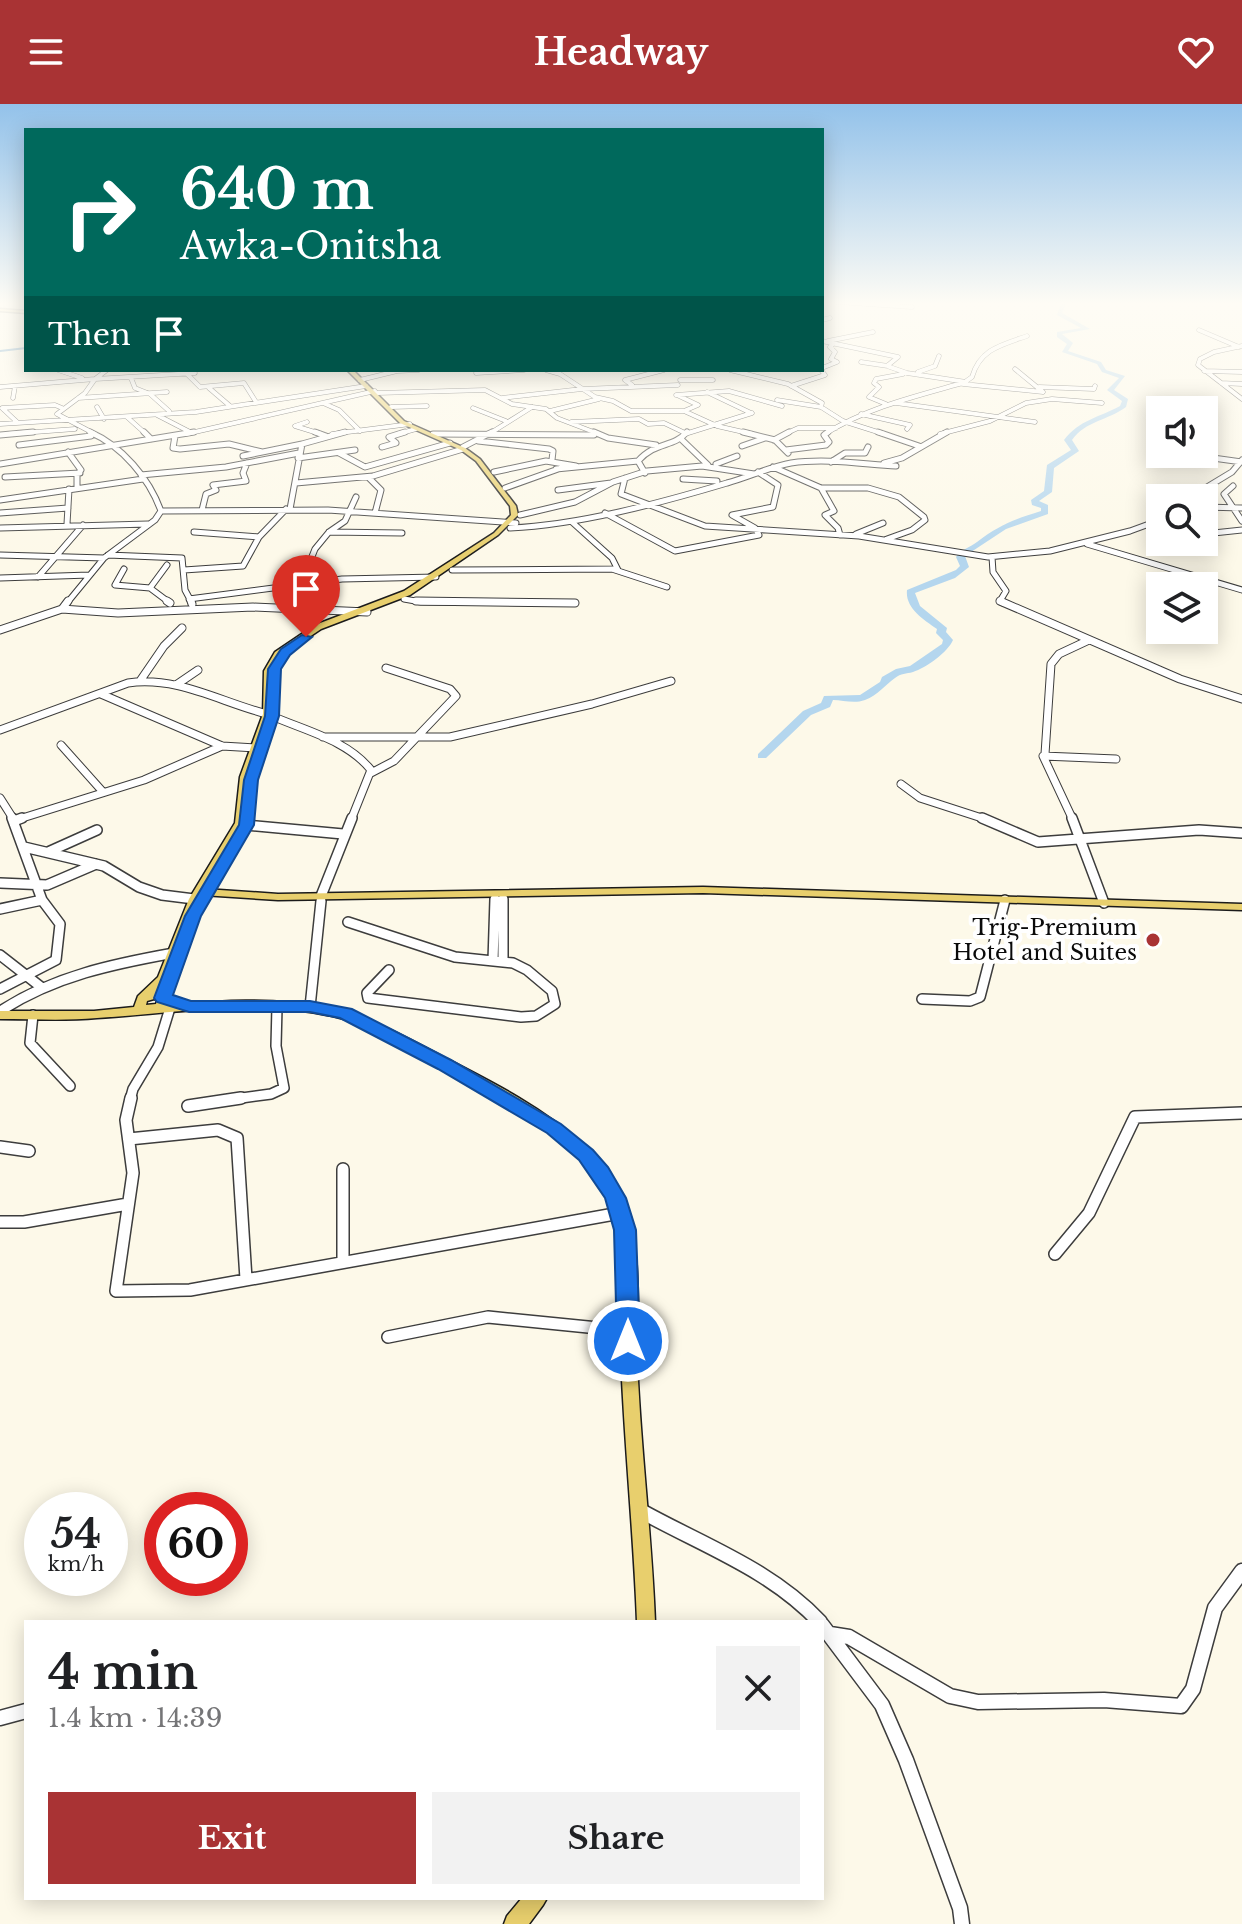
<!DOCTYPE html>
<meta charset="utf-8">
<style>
:root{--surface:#fff;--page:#f2f2f2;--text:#202124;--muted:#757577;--accent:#a93334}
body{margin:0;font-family:"Libre Baskerville",serif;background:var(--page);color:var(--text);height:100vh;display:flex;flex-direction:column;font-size:30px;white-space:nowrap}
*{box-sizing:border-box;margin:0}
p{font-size:26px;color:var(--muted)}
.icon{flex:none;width:44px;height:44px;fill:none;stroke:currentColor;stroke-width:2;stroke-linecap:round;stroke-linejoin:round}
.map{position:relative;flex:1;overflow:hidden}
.sheet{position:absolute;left:24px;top:1516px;width:800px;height:280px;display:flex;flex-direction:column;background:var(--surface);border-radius:0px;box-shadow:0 4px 20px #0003}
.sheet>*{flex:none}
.top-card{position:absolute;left:24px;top:24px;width:800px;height:244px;border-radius:0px;box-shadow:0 4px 20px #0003;background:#00695c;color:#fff;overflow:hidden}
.tools{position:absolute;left:1146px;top:292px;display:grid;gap:16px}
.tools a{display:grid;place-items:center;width:72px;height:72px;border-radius:0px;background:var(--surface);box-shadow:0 4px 20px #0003;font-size:40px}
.speed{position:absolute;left:24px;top:1388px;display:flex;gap:16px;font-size:40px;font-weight:700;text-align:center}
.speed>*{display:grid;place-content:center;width:104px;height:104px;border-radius:50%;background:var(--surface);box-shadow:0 4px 20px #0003;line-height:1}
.speed small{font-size:20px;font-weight:400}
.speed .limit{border:12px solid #d22;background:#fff;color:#111}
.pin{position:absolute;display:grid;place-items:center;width:68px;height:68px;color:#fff;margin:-82px -34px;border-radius:50% 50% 50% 0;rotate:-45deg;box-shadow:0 0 8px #0007}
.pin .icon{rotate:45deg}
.me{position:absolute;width:88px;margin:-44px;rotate:0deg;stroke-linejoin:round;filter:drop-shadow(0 0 6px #0008)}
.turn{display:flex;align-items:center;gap:28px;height:168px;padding:0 24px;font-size:36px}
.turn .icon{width:104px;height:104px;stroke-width:2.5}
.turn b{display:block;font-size:56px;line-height:68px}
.then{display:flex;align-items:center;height:76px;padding:0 24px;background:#0003;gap:16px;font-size:30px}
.round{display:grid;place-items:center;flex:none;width:84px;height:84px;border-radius:0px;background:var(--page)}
.headline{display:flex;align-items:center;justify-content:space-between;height:136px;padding:0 24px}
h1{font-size:48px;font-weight:800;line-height:60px}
.cta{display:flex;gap:16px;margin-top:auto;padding:16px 24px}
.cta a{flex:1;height:92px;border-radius:0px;background:var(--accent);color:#fff;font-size:32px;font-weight:800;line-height:92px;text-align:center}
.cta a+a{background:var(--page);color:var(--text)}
header{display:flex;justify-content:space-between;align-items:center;height:104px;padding:0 24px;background:var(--accent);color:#fff;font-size:36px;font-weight:800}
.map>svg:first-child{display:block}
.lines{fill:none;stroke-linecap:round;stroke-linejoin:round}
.stream{stroke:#4387bc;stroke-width:2}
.river{fill:#b4d6ee;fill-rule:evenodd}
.minor-far5-casing{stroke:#3d3d3d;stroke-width:5}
.minor-far4-casing{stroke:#3d3d3d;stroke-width:7}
.minor-far3-casing{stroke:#3d3d3d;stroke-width:9}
.minor-far2-casing{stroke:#3d3d3d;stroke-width:12}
.minor-far1-casing{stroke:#3d3d3d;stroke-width:14}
.minor-casing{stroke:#3d3d3d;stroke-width:17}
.major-casing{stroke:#1b1b1b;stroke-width:3}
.minor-far5{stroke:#fff;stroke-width:4}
.minor-far4{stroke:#fff;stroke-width:5}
.minor-far3{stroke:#fff;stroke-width:7}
.minor-far2{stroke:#fff;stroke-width:9}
.minor-far1{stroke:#fff;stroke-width:11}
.minor{stroke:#fff;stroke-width:14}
.major{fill:#e8cf6d;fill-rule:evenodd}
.route{fill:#1a73e8;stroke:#114b97;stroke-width:2}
.poi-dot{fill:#a93334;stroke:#fff;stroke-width:3}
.labels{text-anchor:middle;stroke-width:8;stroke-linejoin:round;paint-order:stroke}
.poi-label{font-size:22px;fill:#0a0a0a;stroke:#fff;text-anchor:end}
</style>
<header><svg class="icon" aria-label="menu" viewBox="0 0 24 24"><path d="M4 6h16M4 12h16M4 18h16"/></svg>Headway<svg class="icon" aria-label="heart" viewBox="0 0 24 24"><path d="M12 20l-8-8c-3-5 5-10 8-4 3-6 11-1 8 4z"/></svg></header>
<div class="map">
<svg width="1242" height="1820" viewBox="0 0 1242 1820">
<rect width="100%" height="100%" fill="#fdf9e9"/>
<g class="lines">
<path class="stream" d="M0,247L26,244"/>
<path class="river" d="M1061,198H1067L1062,209L1090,225L1062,230L1073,239L1068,247L1101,258L1106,266L1125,272L1114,286L1128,295L1126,303C1109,316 1085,317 1072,336L1079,347L1054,364L1052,388L1039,397L1048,401V410L1006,425L965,452L969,463L955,474L915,489L920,502L947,524L946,528L953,536C948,548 926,564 913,568C906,570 901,569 895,574C885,581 878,591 865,596C854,600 843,596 833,596L830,603L811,611L766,654H758V650L803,607L821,599L824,592L860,591L880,578L882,573L896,565L910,562L942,540L943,536L936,529L937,525C923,515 905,504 907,486L956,466L960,462L956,453C962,445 969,444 977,438C999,421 1015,415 1041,407V404L1032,401L1031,396L1044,387L1047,361L1071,346L1064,336C1079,316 1100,313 1120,302L1122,297L1107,286L1119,274L1102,268L1097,260L1062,248L1067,240L1057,233V228L1081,224L1057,211Z"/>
<defs>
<path id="minor-far5" d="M838,198L912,203
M822,216L830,214
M1199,226L1239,243
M822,237L898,253L887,262L907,269L966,278C917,292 868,303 825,330
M828,237L873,228
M1242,242L1214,248L1200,255L1198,261L1242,295
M861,258L888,262
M822,264L837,258L831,255L835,248L830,243L833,240
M1015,265L1043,288
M58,266L82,274
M546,266L560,270L595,293L613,297L631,307H684L717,322L752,330
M730,266L788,280L822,299L821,303L843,317L884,330
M1204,267L1242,268
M918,268L935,262L939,252
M476,269L524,266
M187,270L200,283L244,279L256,298
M131,274L135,284L150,290L169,307
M360,276L397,267L419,266
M680,276H713
M965,278L972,273C980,245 1001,241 1027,232
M1221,279L1242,280
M963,280L1043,288
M632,281L625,276L664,266
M791,282L825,271L821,266
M0,283L95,275L107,266
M1039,283L1094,285L1095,282
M209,284L230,302
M583,285L678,281
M707,288L751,309
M377,289L485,286L512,300L546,305L557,314L599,330
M676,291L729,287L782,302
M677,291L698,301L684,307
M13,294L15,282
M78,294L167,288
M502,294L582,285
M777,296L821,303
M323,299L339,306L360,327
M896,299L1035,318
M886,300L869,293L879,283L874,279L876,275L903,270
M97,303L104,315
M391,303L427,302
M473,304L506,317
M550,307L599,295
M861,310L910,321L907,325
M157,311L190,328
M127,313L146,330
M17,318L2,304L55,301L62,304
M307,318L295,322L321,330
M571,318L639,315L648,320L664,319L685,329
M0,320L196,308L366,282
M8,330L75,325
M95,330L57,310L85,289L95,275L195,269
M186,330L375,287
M332,330L410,320
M398,330L416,325
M433,330H507
M489,330L532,303
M685,330L752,309
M785,330L798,324H836
M940,330L990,317L1026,299L1052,295L1102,299"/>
<path id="minor-far4" d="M144,328L151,335
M315,328L326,332
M594,328L608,334L656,341
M743,328L775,336L788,349
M878,328L919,342
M433,330L594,331
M0,331L33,328
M175,332L173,344L180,345L229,340L262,348
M681,335L708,361
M774,336L789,328
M478,337L549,345L553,347L552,356
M1204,339L1212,341L1206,353L1242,358
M19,341L91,332
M742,342L765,334
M382,343L396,339L389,333L405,328
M463,343L492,328
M786,346L826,341L829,338L824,331L828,328
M68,348L81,366L77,371V384
M339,349L365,363L450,339
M243,352L302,340
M298,354L355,346
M831,358L845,349H865L868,343
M884,359L902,354L947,328
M0,360L194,328
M716,360L737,352
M773,363L821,384H868L899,393L924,413L925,416L912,426L887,435
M556,365L638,357
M494,368L546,357L576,362
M645,369L638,357C656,337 673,344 687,328
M141,371L226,363L299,349
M5,373L80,369
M368,373L381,386L375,409
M625,374L621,390L705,422L859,432L988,453L1050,447L1130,427L1160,416
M683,375L717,377
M296,379L373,372L463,345
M1233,382L1224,390L1242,417
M505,384L561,364
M821,384L834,407L825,411L838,424L840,431
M558,386L611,379
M1189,394L1232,368L1242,356
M0,396L143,375
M1204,403L1242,404
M290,405L302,340L345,328
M202,406L206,390L216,386L213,381L246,377L243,369L247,359
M161,407L328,406L516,419
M0,409L68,404
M605,409L675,447L759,431L755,424L732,411L773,403L778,381L758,368
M520,411L575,398L613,378L647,367L702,362L754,370
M572,418L612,454L618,466
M67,420L69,385
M0,424L148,420
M510,424C579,421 660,399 727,379C749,373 769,363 791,359C826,354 862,360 896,362
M194,428L259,433
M329,428L402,429
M856,430L883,419
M1204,430L1242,426
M1087,440L1242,486
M1169,446L1185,438
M0,451L104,454
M108,451L182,454L185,486L192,499
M992,453L993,468L1006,487L1000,497L1003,499
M124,465L115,481L150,484L170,499
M184,466L243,462L259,433L286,405
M452,466L612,465L667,483
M38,473L83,421
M0,474L89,471
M317,476L311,455L315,445L329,428L345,417L356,393
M150,484L167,461
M189,495L342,475L436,473
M404,495L421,498L575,499
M67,499L104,454L155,416L161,407C149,374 122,342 90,328"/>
<path id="minor-far3" d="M167,497L170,499
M191,497L192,500
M416,497L575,499
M1000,497L1180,575L1242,595
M62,505L118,509L253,503L367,508
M0,526L62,505L68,497
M140,577L164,542L182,524
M176,581L198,566
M101,590L222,642L256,644
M272,612C306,627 347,636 371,666L351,716
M0,626L128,579C178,572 220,598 267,610
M323,633H450L592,600L671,577
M61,641L103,688
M1045,650L1051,560L1059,550L1089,536
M371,669L394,657L456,592L450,585L386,564
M901,680L920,694L988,716
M0,694L14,716
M16,716L144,676L222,642
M1073,716L1043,652L1116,655"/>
<path id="minor-far2" d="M982,714L1038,738L1199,726L1242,729
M1072,714L1104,799
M14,717L22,714
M246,721L343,730
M24,743L104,762L139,783L162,791L194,795
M48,748L97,726
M0,779L47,781L96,760
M321,792L352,714
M503,795V857
M0,805L42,796
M348,818L455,853L513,859L527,866L552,887L555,900L536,912L521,913L368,894L367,889L389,866
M0,851L41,883
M493,857L495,795
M0,885L56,856L60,820L42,796L12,714
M922,895L970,897L980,893L1005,796
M310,903L321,797
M2,906C55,872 113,860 174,849
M33,911L30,939L70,982
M130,996L133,985L158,943L170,904
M227,996L271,990L284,984L276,942L277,903"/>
<path id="minor-far1" d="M131,994L126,1016L133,1069L116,1187L190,1186L620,1109
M188,1002L241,994
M129,1035L218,1026L237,1034L246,1175
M0,1043L29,1047
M343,1065V1157
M0,1118H24L128,1100
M1055,1150L1089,1109L1135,1013L1242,1009
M388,1233L488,1213L628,1227"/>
<path id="minor" d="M641,1407C704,1442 770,1465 820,1518
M822,1521L882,1601L906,1656L960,1804L962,1820
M830,1530L849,1533L950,1592L978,1598L1104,1596L1181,1602L1193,1585L1215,1504L1242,1467
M0,1614L26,1607"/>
<path id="major" d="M0,205L26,207V209L0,207Z
M347,266H353L404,317L465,344L480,355L516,402L518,411L498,431L410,491L321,525L281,552L272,567L271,610L250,673L245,719L205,785L278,790L703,783L1242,800V806L703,789L278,796L202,791L169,874L156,888L170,895L167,901C219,897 273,893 324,903C371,913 405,933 447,955C494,979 545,1005 585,1042C599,1055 612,1072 620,1090C646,1148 635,1215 638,1276C642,1357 652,1437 655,1518H637C634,1437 626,1357 622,1276C620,1223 629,1166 614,1113C598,1058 552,1026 505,998C474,979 442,962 410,945C388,934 367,921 344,915C264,893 177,909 97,914C65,917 32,915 0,915V907H94L134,903L138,892L158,873L189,795L235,719L240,673L263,610L264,567L275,548L315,521L404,487L494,429L511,411L510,402L476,357L461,346L400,319ZM154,895L157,896L156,900L146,901L147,897Z
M522,1794H547L543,1801L529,1820H504L507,1812Z"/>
</defs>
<use href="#minor-far5" class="minor-far5-casing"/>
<use href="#minor-far4" class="minor-far4-casing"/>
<use href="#minor-far3" class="minor-far3-casing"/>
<use href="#minor-far2" class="minor-far2-casing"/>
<use href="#minor-far1" class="minor-far1-casing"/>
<use href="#minor" class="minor-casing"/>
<use href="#major" class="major-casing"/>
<use href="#minor-far5" class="minor-far5"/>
<use href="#minor-far4" class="minor-far4"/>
<use href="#minor-far3" class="minor-far3"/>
<use href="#minor-far2" class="minor-far2"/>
<use href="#minor-far1" class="minor-far1"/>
<use href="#minor" class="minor"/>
<use href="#major" class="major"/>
</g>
<linearGradient id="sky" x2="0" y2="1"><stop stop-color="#93c2ea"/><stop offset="0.44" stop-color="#fefcf5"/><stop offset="1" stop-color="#fefcf5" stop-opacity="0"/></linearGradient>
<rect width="1242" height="453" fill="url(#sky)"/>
<path class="route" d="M302,531L312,533L290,551L281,565L279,612L258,676L254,721L201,812L173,891L191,897H310L352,905L451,956L561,1020L593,1046L608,1063L626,1094L636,1126L640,1237L637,1243L628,1246L620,1243L617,1237L614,1126L605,1094L579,1056L547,1029L438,965L340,914L310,908H189L157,898L154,894L185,812L239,721L244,676L265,612L268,565L281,545Z"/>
<circle class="poi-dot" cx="1153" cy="836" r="8"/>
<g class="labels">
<g class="poi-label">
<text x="1137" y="831">Trig-Premium<tspan x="1137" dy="25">Hotel and Suites</tspan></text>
</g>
</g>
</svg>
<div class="tools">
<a><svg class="icon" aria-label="sound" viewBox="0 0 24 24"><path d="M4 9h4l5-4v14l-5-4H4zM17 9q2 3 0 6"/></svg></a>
<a><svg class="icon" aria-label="search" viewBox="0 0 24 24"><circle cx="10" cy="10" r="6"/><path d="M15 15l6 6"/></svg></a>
<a><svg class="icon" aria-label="layers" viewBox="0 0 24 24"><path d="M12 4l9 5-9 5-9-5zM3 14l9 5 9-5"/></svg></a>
</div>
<div class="speed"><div>54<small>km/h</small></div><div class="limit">60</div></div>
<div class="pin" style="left:306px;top:533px;background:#d93025"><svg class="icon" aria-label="arrive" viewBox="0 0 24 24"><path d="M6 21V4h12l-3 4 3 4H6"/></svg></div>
<svg class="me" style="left:628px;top:1237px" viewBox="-20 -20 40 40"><circle r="17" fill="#1a73e8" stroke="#fff" stroke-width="3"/><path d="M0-11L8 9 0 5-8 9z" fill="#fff"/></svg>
<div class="top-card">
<div class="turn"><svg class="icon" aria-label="right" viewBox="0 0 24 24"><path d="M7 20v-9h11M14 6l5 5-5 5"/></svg><div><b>640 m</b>Awka-Onitsha</div></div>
<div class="then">Then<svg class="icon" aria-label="arrive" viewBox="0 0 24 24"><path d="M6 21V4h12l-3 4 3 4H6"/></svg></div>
</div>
<section class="sheet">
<div class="headline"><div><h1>4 min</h1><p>1.4 km · 14:39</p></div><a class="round"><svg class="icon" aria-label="close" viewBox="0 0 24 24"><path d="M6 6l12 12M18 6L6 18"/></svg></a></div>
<div class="cta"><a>Exit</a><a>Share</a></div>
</section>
</div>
